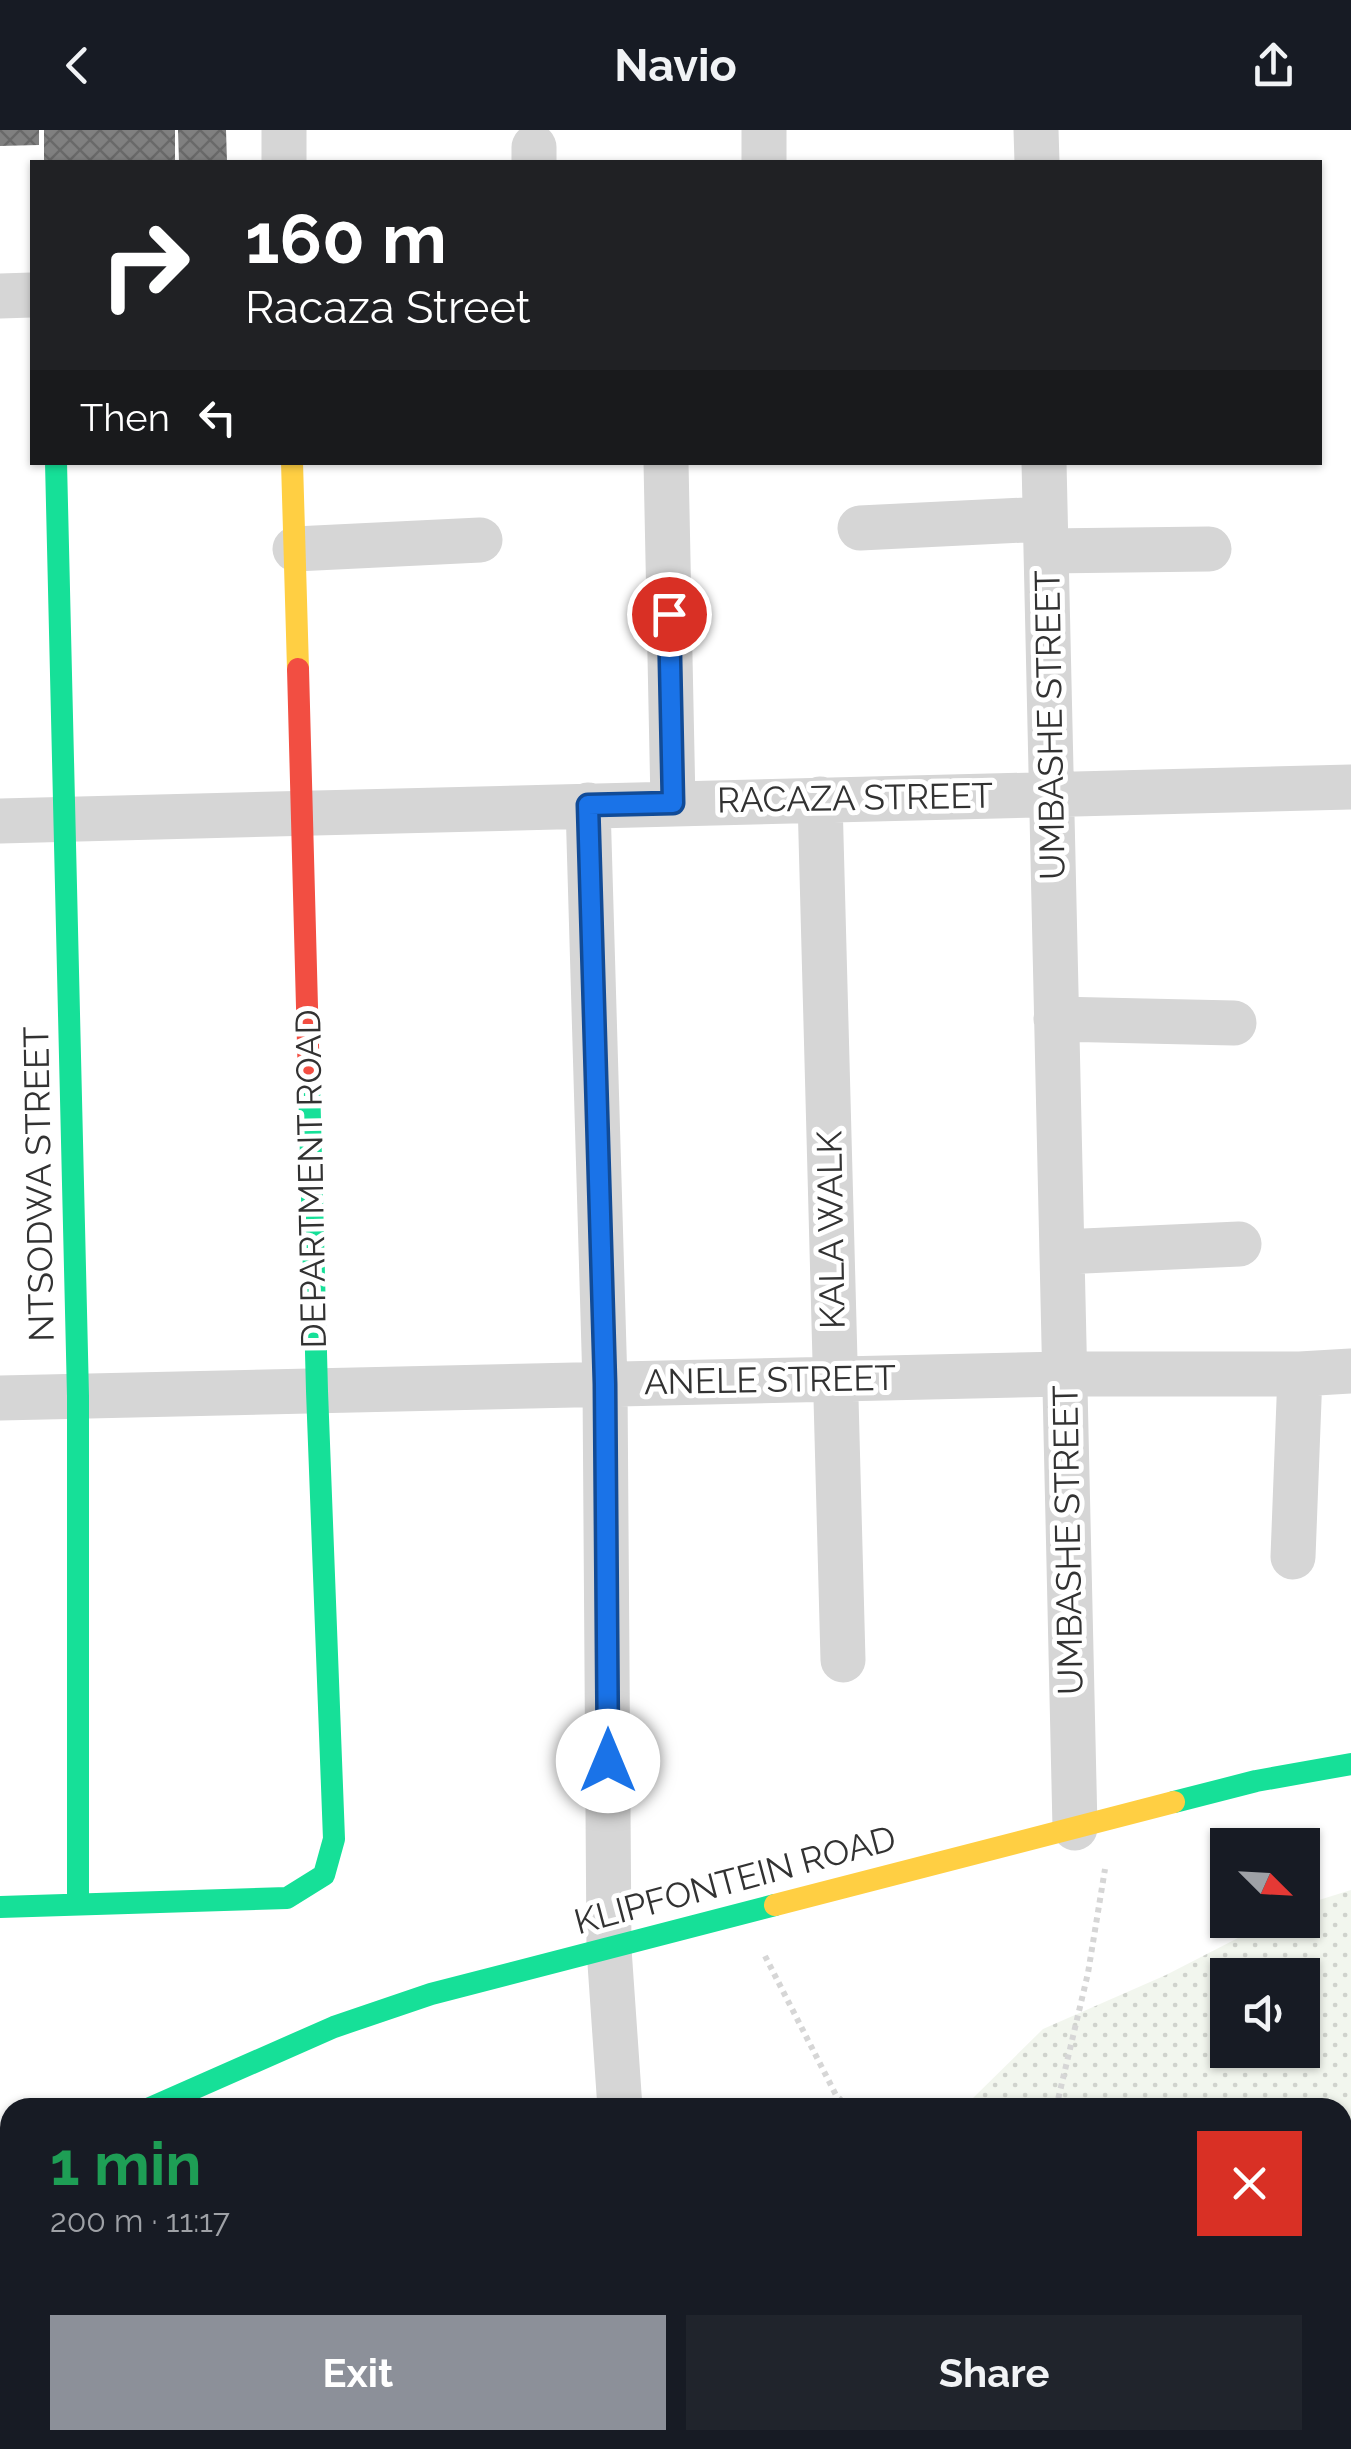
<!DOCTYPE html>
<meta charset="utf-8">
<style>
:root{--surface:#171b24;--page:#20242c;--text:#f1f3f6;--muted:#9ea1a6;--accent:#8c9099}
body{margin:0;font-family:Raleway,sans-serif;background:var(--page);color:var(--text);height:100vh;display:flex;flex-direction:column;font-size:38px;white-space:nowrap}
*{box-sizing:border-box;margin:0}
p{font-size:32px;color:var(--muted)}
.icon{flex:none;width:55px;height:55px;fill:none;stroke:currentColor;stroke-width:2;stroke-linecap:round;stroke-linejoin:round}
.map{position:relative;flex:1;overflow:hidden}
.side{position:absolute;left:0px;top:1968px;width:1352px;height:352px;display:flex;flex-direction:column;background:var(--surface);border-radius:30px 30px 0 0;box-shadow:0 2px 8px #0004}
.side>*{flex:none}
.banner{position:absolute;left:30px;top:30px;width:1292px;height:305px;border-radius:0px;box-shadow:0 2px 8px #0004;background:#202124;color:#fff;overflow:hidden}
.needle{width:65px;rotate:114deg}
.controls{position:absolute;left:1210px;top:1698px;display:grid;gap:20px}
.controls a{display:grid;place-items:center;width:110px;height:110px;border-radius:0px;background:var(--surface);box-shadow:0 2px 8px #0004;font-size:50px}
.pin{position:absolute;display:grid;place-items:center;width:85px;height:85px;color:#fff;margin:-42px;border:5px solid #fff;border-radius:50%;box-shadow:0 2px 10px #0007}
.me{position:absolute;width:110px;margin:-55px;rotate:0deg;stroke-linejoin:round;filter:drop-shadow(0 0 8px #0008)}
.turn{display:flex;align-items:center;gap:35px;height:210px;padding:0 50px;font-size:45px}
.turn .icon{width:130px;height:130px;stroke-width:2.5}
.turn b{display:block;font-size:70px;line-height:85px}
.then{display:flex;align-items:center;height:95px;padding:0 50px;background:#0003;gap:20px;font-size:38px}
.round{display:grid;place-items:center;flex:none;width:105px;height:105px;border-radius:0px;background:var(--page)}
.overview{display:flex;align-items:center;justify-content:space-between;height:170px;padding:0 50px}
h1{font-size:60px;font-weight:700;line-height:75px;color:#1e9e55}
.button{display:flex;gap:20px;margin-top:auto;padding:20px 50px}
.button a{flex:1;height:115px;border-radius:0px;background:var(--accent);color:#fff;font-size:40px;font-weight:700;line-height:115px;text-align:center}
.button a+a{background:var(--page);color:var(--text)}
header{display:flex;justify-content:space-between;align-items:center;height:130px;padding:0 50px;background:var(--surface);font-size:45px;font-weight:700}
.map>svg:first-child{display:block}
.grass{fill:url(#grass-dots);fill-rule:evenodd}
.building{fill:url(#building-cross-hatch)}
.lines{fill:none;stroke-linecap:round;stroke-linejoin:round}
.path{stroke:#d6d6d6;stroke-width:6;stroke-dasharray:5 5;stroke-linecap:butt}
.street{stroke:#d6d6d6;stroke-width:45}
.fast{stroke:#16e098;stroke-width:22}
.slow{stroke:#ffcf43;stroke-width:22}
.jam{stroke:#f24e42;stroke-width:22}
.route-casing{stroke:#114b97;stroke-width:25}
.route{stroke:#1a73e8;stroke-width:18}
.labels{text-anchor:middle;stroke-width:10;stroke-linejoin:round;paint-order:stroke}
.street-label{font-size:35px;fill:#323232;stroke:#fff}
</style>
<header><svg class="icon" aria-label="back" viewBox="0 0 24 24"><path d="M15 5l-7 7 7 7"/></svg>Navio<svg class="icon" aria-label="share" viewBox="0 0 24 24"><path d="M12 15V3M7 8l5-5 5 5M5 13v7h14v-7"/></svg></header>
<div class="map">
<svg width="1351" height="2319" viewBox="0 0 1351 2319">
<defs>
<pattern id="grass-dots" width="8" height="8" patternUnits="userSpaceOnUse" patternTransform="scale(2.5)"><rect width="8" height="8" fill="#f2f6ee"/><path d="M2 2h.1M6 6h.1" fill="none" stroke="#d0d3cd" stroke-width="1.8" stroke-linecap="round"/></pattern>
<pattern id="building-cross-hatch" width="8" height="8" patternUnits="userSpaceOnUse" patternTransform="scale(2.5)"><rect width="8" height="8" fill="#808080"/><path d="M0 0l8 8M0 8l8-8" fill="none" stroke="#696969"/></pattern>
</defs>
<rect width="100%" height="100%" fill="#fff"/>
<path class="grass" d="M1351,1760V2319H862L861,2310H1342V1978L971,1977L973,1968L1043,1899L1166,1845L1273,1790H1302L1303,1775ZM1228,1845H1302V1920H1228Z"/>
<path class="building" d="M0,0H39V15L0,16Z
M44,0H175V32H44Z
M178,0H226L227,32H179Z"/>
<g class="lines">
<path class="path" d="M765,1826L836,1965L849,1978
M1056,1978L1088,1843L1105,1739
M1227,2310L1234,2319"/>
<path class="street" d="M284,0V32
M764,0V32
M1036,0L1037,32
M534,17V32
M0,166L32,165
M666,332L673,673
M1044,332L1075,1698
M860,398L1045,389
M295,419L480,410
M1046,421L1209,419
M820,669L843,1530
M588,675L605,1254L609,1819L620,1978
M0,691L1351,657
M1056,889L1234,893
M1062,1122L1239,1114
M0,1268L1065,1244H1300L1351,1241
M1293,1427L1300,1244
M642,2310L643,2319"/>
<path class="fast" d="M56,332L78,1266V1774
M1174,1672L1256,1651L1351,1634
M0,1777L287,1768L324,1745L334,1709L317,1261L309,952
M150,1978L334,1897L431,1864L775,1775
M0,2059L10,2053"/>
<path class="slow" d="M292,332L298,539
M775,1775L1174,1672"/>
<path class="jam" d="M298,539L309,952"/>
</g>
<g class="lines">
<defs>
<path id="route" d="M608,1631L605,1254L588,675L673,673L669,484"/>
</defs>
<use href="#route" class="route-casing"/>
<use href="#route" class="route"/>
</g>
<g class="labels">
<g class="street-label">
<text transform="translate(1050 595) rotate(-91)" y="12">UMBASHE STREET</text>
<text transform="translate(855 668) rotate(-1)" y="12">RACAZA STREET</text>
<text transform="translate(311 1049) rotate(-91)" y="12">DEPARTMENT ROAD</text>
<text transform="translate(39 1054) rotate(-91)" y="12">NTSODWA STREET</text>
<text transform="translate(831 1100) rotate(-91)" y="12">KALA WALK</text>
<text transform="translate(770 1250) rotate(-1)" y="12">ANELE STREET</text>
<text transform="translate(1068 1410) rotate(-91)" y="12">UMBASHE STREET</text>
<text transform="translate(735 1750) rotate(-15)" y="12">KLIPFONTEIN ROAD</text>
</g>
</g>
</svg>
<div class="controls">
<a><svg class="needle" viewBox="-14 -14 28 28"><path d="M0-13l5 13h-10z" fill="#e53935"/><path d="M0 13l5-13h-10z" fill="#9ea1a6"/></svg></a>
<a><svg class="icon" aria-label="sound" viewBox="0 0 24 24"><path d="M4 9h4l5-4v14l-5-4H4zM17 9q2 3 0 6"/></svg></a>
</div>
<div class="pin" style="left:669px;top:484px;background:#d93025"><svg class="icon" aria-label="arrive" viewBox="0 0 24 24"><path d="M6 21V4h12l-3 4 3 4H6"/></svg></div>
<svg class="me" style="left:608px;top:1631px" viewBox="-20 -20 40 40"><circle r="19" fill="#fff"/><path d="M0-13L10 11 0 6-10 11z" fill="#1a73e8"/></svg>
<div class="banner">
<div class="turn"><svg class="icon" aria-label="right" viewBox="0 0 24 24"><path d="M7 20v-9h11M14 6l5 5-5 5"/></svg><div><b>160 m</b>Racaza Street</div></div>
<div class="then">Then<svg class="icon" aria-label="left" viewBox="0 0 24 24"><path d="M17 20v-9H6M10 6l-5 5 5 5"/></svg></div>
</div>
<section class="side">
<div class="overview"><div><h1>1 min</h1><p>200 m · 11:17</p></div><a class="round" style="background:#d93025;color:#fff"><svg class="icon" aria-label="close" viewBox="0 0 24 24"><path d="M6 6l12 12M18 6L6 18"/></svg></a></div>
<div class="button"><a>Exit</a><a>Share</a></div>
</section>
</div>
